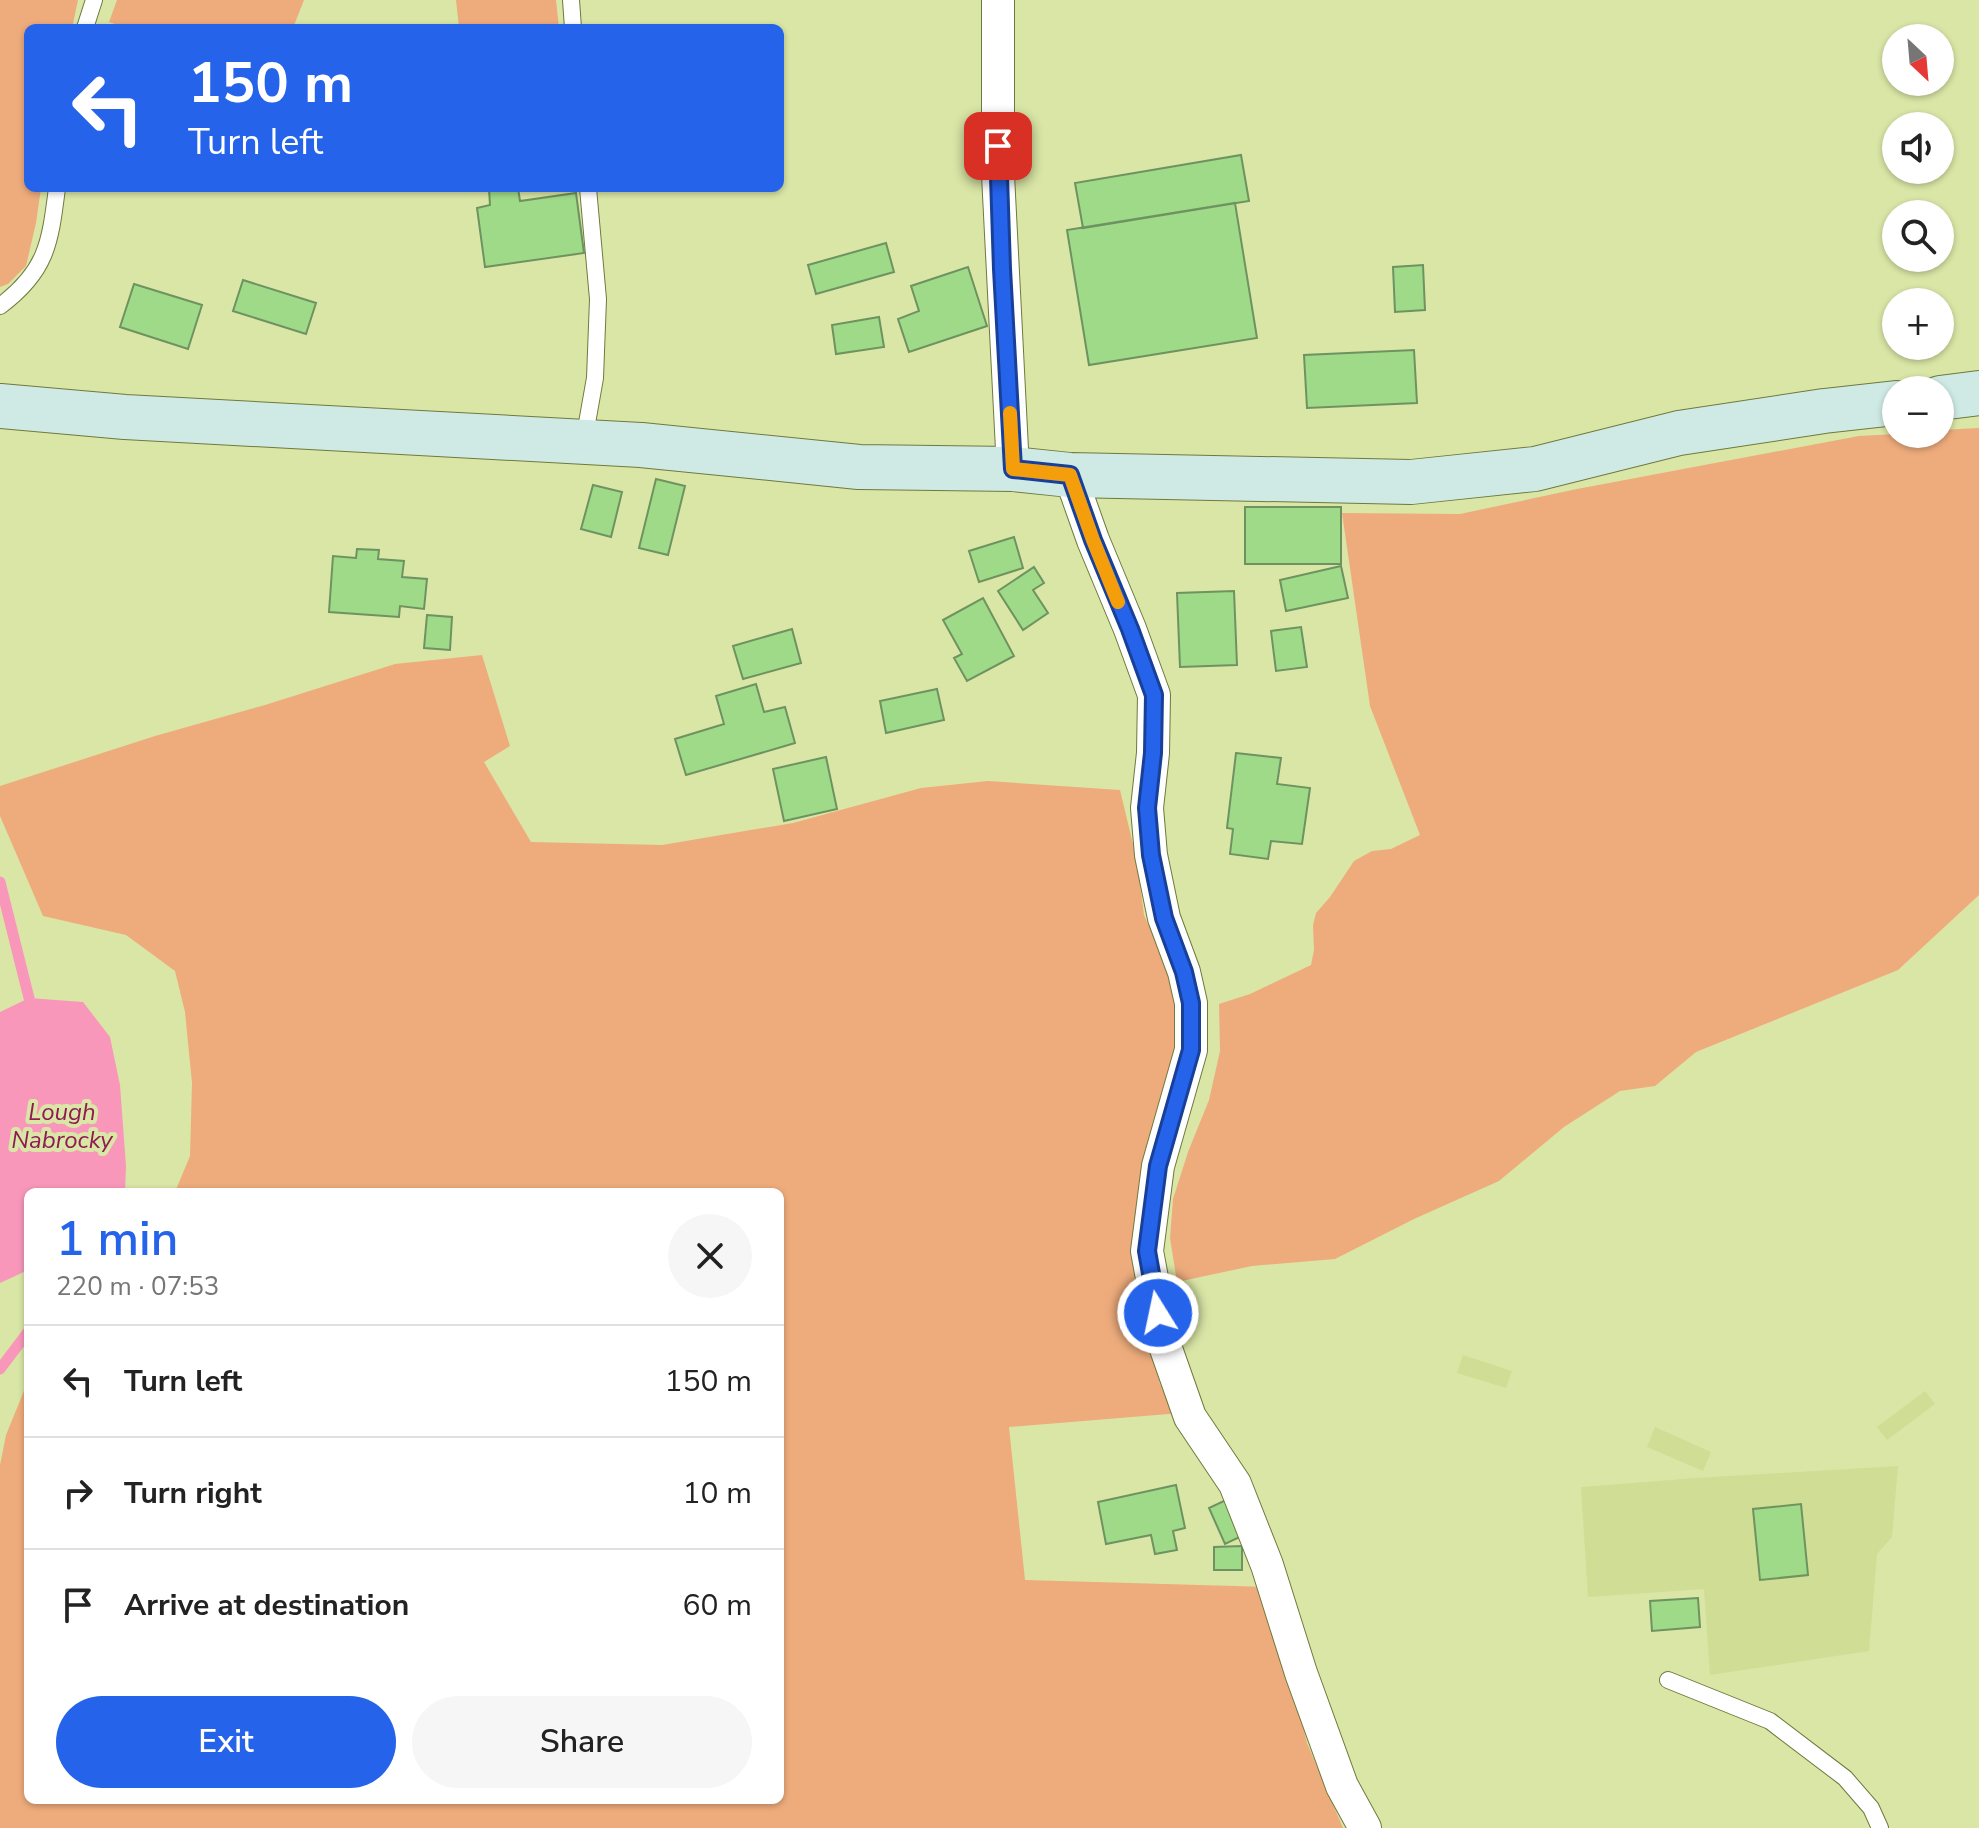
<!DOCTYPE html>
<meta charset="utf-8">
<style>
:root{--surface:#fff;--page:#f6f6f6;--text:#222;--muted:#767676;--line:#e0e0e0;--accent:#2563eb}
body{margin:0;font-family:"Nunito Sans",sans-serif;background:var(--page);color:var(--text);height:100vh;display:flex;flex-direction:column;font-size:30px;white-space:nowrap}
*{box-sizing:border-box;margin:0}
p{font-size:26px;color:var(--muted)}
.icon{flex:none;width:44px;height:44px;fill:none;stroke:currentColor;stroke-width:2;stroke-linecap:round;stroke-linejoin:round}
.map{position:relative;flex:1;overflow:hidden}
.sheet{position:absolute;left:24px;top:1188px;width:760px;height:616px;display:flex;flex-direction:column;background:var(--surface);border-radius:12px;box-shadow:0 2px 6px #0004}
.sheet>*{flex:none}
.top-card{position:absolute;left:24px;top:24px;width:760px;height:168px;border-radius:12px;box-shadow:0 2px 6px #0004;background:#2563eb;color:#fff;overflow:hidden}
.needle{width:52px;rotate:154deg}
.fabs{position:absolute;left:1882px;top:24px;display:grid;gap:16px}
.fabs a{display:grid;place-items:center;width:72px;height:72px;border-radius:50%;background:var(--surface);box-shadow:0 2px 6px #0004;font-size:40px}
.pin{position:absolute;display:grid;place-items:center;width:68px;height:68px;color:#fff;margin:-34px;border-radius:16px;box-shadow:0 4px 12px #0006}
.me{position:absolute;width:88px;margin:-44px;rotate:350deg;stroke-linejoin:round;filter:drop-shadow(0 0 6px #0008)}
.turn{display:flex;align-items:center;gap:28px;height:168px;padding:0 32px;font-size:36px}
.turn .icon{width:104px;height:104px;stroke-width:2.5}
.turn b{display:block;font-size:56px;line-height:68px}
.round{display:grid;place-items:center;flex:none;width:84px;height:84px;border-radius:42px;background:var(--page)}
.summary{display:flex;align-items:center;justify-content:space-between;height:136px;padding:0 32px}
h1{font-size:48px;font-weight:600;line-height:60px;color:var(--accent)}
.primary-button{display:flex;gap:16px;margin-top:auto;padding:16px 32px}
.primary-button a{flex:1;height:92px;border-radius:48px;background:var(--accent);color:#fff;font-size:32px;font-weight:600;line-height:92px;text-align:center}
.primary-button a+a{background:var(--page);color:var(--text)}
ul{padding:0;list-style:none}
li{display:flex;align-items:center;gap:24px;height:112px;padding:0 32px;border-top:2px solid var(--line)}
li div{flex:1}
li b{display:block;font-size:30px}
li em{font-style:normal}
.map>svg:first-child{display:block}
.built{fill:#cfdd95}
.green{fill:#eeac7c}
.water{fill:#f997ba}
.lines{fill:none;stroke-linecap:round;stroke-linejoin:round}
.stream{stroke:#f997ba;stroke-width:11}
.building{fill:#9fda88;stroke:#6e9360;stroke-width:2}
.lane-casing{stroke:#6f793d;stroke-width:18}
.street-casing{stroke:#6f793d;stroke-width:34}
.secondary-casing{stroke:#6f793d;stroke-width:46}
.lane{stroke:#fff;stroke-width:16}
.street{stroke:#fff;stroke-width:32}
.secondary{stroke:#cfeae4;stroke-width:44}
.route-casing{stroke:#184099;stroke-width:20}
.route{stroke:#2563eb;stroke-width:14}
.slow{stroke:#f59e0b;stroke-width:14}
.labels{text-anchor:middle;stroke-width:8;stroke-linejoin:round;paint-order:stroke}
.water-label{font-size:24px;font-style:italic;fill:#8e1c53;stroke:#dae6a6}
</style>
<div class="map">
<svg width="1979" height="1828" viewBox="0 0 1979 1828">
<rect width="100%" height="100%" fill="#dae6a6"/>
<path class="built" d="M1463,1355L1512,1371L1506,1388L1457,1373Z
M1925,1391L1935,1404L1887,1440L1877,1427Z
M1655,1427L1711,1452L1703,1471L1647,1447Z
M1898,1466L1892,1537L1877,1554L1869,1651L1710,1675L1704,1589L1588,1597L1581,1487L1696,1478Z"/>
<path class="green" d="M0,0H78L72,28H28V188H41L36,223L26,266L8,284L0,287Z
M117,0H304L293,28H127L109,22Z
M456,0H556L559,28H459Z
M1979,428V895L1898,970L1696,1052L1655,1086L1620,1091L1564,1127L1499,1181L1414,1219L1335,1259L1252,1266L1177,1282L1170,1238L1173,1199L1188,1152L1209,1100L1220,1051L1219,1004L1250,994L1311,965L1314,950L1313,925L1316,913L1330,897L1354,861L1372,851L1391,849L1420,835L1370,706L1342,513L1460,514L1577,489L1859,436L1896,434H1940V430Z
M482,655L510,746L484,762L531,842L662,845L793,823L921,788L988,781L1120,790L1137,861L1144,915L1167,967L1180,1012L1179,1052L1134,1235L1138,1303L1160,1384L1181,1413L1009,1427L1025,1580L1269,1587L1307,1743L1343,1828H0V1465L6,1435L28,1381V1800H780V1192H175L190,1156L192,1083L185,1012L175,971L126,935L43,916L0,816V786L155,736L265,705L395,664Z"/>
<path class="water" d="M29,998L83,1002L110,1037L120,1085L126,1166L125,1192H28V1272L26,1271L0,1283V1012Z"/>
<g class="lines">
<path class="stream" d="M0,882L29,998
M0,1369L28,1332"/>
</g>
<path class="building" d="M1241,155L1249,201L1083,228L1075,183Z
M497,188H518L520,201L576,193L584,253L485,267L477,208L490,205L489,189Z
M1235,203L1257,338L1089,365L1067,230Z
M886,243L894,272L816,294L808,265Z
M1423,265L1425,310L1395,312L1393,267Z
M968,267L987,326L909,352L898,319L919,311L911,286Z
M243,280L316,303L306,334L233,311Z
M134,284L202,305L188,349L120,327Z
M879,317L884,347L836,354L832,325Z
M1414,350L1417,403L1307,408L1304,355Z
M656,479L685,486L668,555L639,548Z
M593,485L622,492L611,537L581,529Z
M1245,507H1341V564H1245Z
M1014,537L1023,568L979,582L969,551Z
M357,549L379,550L378,559L404,561L402,577L427,579L424,609L400,606L399,617L329,612L333,556L356,558Z
M1341,566L1348,598L1286,611L1280,580Z
M1034,567L1044,583L1033,590L1048,613L1023,630L998,591Z
M1234,591L1237,665L1180,667L1177,593Z
M983,598L1014,656L967,681L954,658L962,654L943,620Z
M427,615L452,617L450,650L424,648Z
M1301,627L1307,667L1276,671L1271,631Z
M792,629L801,663L743,679L733,646Z
M756,684L764,712L785,707L795,743L686,775L675,739L724,724L716,696Z
M937,689L944,720L886,733L880,701Z
M1236,753L1281,758L1277,784L1310,788L1302,844L1271,841L1268,859L1230,854L1233,829L1227,828Z
M826,757L837,809L784,821L773,769Z
M1176,1485L1185,1528L1173,1531L1177,1550L1155,1554L1151,1535L1106,1544L1098,1502Z
M1228,1499L1244,1535L1225,1544L1209,1508Z
M1801,1504L1808,1575L1760,1580L1753,1509Z
M1242,1546V1570H1214V1547Z
M1698,1598L1700,1627L1652,1631L1650,1601Z"/>
<g class="lines">
<defs>
<path id="lane" d="M571,0L573,28
M85,28L94,0
M0,306C47,271 50,243 57,188
M584,440L595,378L598,299L588,188
M1668,1680L1770,1721L1845,1778L1871,1808L1880,1828"/>
<path id="street" d="M998,0V175L1013,469
M1070,475L1093,540L1130,629L1154,695L1153,753L1147,808L1151,855L1164,918L1184,972L1191,1003V1050L1158,1166L1147,1251L1164,1343L1190,1417L1235,1484L1267,1565L1301,1673L1342,1786L1365,1828"/>
<path id="secondary" d="M1940,398L1979,393
M0,406L125,417L641,445L859,467L1013,469L1070,475L1411,482L1535,469L1679,433L1824,411L1896,403"/>
</defs>
<use href="#lane" class="lane-casing"/>
<use href="#street" class="street-casing"/>
<use href="#secondary" class="secondary-casing"/>
<use href="#lane" class="lane"/>
<use href="#street" class="street"/>
<use href="#secondary" class="secondary"/>
</g>
<g class="lines">
<defs>
<path id="route" d="M998,146L1002,269L1013,469L1070,475L1093,540L1130,629L1154,695L1153,753L1147,808L1151,855L1164,918L1184,972L1191,1003V1050L1158,1166L1147,1251L1158,1313"/>
</defs>
<use href="#route" class="route-casing"/>
<use href="#route" class="route"/>
<path class="slow" d="M1010,413L1013,469L1070,475L1093,540L1118,602"/>
</g>
<g class="labels">
<g class="water-label">
<text x="62" y="1120">Lough<tspan x="62" dy="28">Nabrocky</tspan></text>
</g>
</g>
</svg>
<div class="fabs">
<a><svg class="needle" viewBox="-14 -14 28 28"><path d="M0-13l5 13h-10z" fill="#e53935"/><path d="M0 13l5-13h-10z" fill="#767676"/></svg></a>
<a><svg class="icon" aria-label="sound" viewBox="0 0 24 24"><path d="M4 9h4l5-4v14l-5-4H4zM17 9q2 3 0 6"/></svg></a>
<a><svg class="icon" aria-label="search" viewBox="0 0 24 24"><circle cx="10" cy="10" r="6"/><path d="M15 15l6 6"/></svg></a>
<a>+</a>
<a>−</a>
</div>
<div class="pin" style="left:998px;top:146px;background:#d93025"><svg class="icon" aria-label="arrive" viewBox="0 0 24 24"><path d="M6 21V4h12l-3 4 3 4H6"/></svg></div>
<svg class="me" style="left:1158px;top:1313px" viewBox="-20 -20 40 40"><circle r="17" fill="#2563eb" stroke="#fff" stroke-width="3"/><path d="M0-11L8 9 0 5-8 9z" fill="#fff"/></svg>
<div class="top-card">
<div class="turn"><svg class="icon" aria-label="left" viewBox="0 0 24 24"><path d="M17 20v-9H6M10 6l-5 5 5 5"/></svg><div><b>150 m</b>Turn left</div></div>
</div>
<section class="sheet">
<div class="summary"><div><h1>1 min</h1><p>220 m · 07:53</p></div><a class="round"><svg class="icon" aria-label="close" viewBox="0 0 24 24"><path d="M6 6l12 12M18 6L6 18"/></svg></a></div>
<ul>
<li><svg class="icon" aria-label="left" viewBox="0 0 24 24"><path d="M17 20v-9H6M10 6l-5 5 5 5"/></svg><div><b>Turn left</b></div><em>150 m</em></li>
<li><svg class="icon" aria-label="right" viewBox="0 0 24 24"><path d="M7 20v-9h11M14 6l5 5-5 5"/></svg><div><b>Turn right</b></div><em>10 m</em></li>
<li><svg class="icon" aria-label="arrive" viewBox="0 0 24 24"><path d="M6 21V4h12l-3 4 3 4H6"/></svg><div><b>Arrive at destination</b></div><em>60 m</em></li>
</ul>
<div class="primary-button"><a>Exit</a><a>Share</a></div>
</section>
</div>
